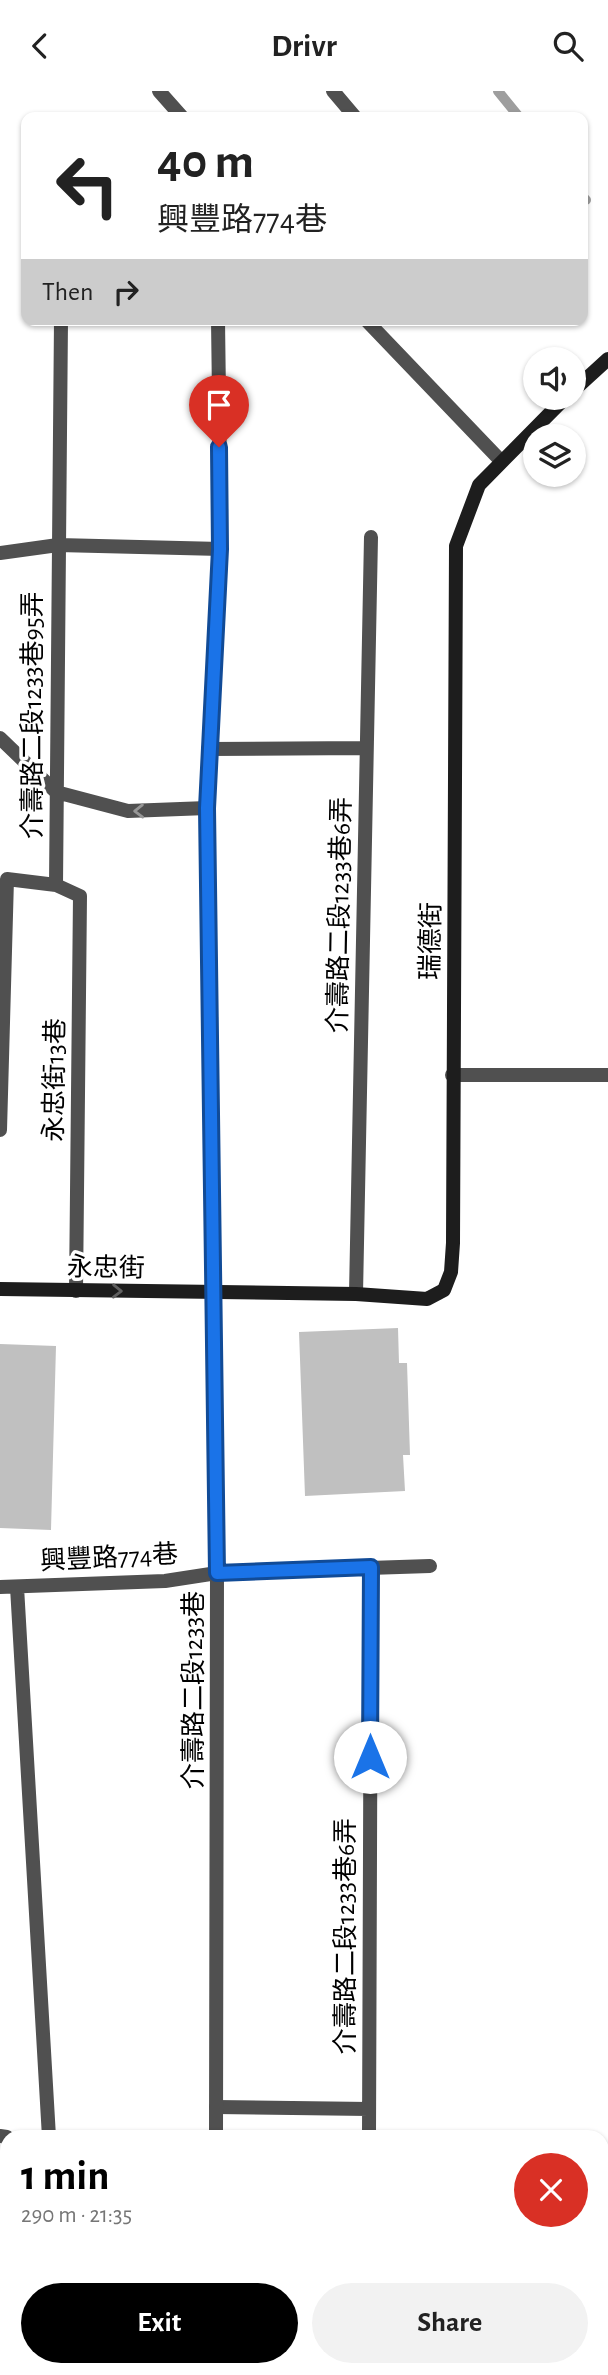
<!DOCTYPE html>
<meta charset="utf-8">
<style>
:root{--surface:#fff;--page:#f2f2f2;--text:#222;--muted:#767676;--accent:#000}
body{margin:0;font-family:"Alegreya Sans","Noto Sans TC",sans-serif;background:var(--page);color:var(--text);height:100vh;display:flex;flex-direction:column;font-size:26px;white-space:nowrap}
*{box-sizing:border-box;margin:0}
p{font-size:23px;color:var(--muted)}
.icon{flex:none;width:38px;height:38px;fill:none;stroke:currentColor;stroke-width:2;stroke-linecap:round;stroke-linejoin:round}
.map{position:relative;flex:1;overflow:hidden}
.sheet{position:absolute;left:0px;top:2039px;width:609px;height:247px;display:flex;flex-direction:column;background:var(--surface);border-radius:21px 21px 0 0;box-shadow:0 2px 5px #0004}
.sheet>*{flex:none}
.banner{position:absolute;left:21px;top:21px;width:567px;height:214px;border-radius:14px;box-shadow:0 2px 5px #0004;background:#fff;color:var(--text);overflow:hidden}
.controls{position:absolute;left:523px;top:256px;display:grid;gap:14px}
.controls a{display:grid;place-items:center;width:63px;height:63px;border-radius:50%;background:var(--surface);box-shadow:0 2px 5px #0004;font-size:35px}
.pin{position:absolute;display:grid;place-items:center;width:60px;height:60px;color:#fff;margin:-72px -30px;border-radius:50% 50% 50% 0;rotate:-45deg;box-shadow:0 0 7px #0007}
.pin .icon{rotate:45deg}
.me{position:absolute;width:77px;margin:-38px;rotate:0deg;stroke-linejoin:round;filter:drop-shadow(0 0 5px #0008)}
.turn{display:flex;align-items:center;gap:24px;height:147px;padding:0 21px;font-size:32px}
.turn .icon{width:91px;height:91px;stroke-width:2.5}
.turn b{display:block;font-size:49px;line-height:60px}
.then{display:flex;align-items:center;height:66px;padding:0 21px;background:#0003;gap:14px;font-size:26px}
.round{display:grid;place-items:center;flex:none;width:74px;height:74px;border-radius:37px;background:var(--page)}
.headline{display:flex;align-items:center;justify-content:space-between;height:119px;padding:0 21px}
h1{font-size:42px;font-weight:700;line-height:52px;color:var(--accent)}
.action{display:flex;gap:14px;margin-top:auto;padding:14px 21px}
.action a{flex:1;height:80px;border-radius:42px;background:var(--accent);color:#fff;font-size:28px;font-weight:700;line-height:80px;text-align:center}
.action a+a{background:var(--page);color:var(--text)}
header{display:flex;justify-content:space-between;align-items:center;height:91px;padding:0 21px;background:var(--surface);font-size:32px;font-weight:700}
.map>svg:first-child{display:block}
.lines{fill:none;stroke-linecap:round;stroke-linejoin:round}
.stream{stroke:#9e9e9e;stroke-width:10}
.building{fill:#c0c0c0}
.primary-casing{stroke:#dbdbdb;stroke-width:21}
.lane{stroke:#505050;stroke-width:14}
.street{stroke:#505050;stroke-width:14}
.secondary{stroke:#1d1d1d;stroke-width:14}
.primary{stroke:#000;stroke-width:18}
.oneway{stroke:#969696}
.oneway2{stroke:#616161}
.route-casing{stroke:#114b97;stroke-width:18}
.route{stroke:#1a73e8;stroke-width:12}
.labels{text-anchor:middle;stroke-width:7;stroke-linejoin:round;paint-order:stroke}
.street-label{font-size:26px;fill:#000;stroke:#fff}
</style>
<header><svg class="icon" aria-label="back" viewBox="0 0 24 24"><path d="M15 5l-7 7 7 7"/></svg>Drivr<svg class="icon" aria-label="search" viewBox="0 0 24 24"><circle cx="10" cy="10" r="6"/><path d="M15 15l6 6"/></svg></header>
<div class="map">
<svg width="608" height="2284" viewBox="0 0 608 2284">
<rect width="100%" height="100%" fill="#fff"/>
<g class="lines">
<path class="stream" d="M498,0L519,26
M583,106L586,109"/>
</g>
<path class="building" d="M398,1237L399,1272H407L410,1364H403L405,1400L305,1405L299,1241Z
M0,1253L56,1255L51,1439L0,1437Z"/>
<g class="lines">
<defs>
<path id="primary" d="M0,2266L7,2267
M65,2278L93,2284"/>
</defs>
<use href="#primary" class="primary-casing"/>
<path class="lane" d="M159,0L182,26
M333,0L355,26
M366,229L501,370
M0,462L58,454L221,458
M0,647L56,701L128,720L207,717
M208,658L366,657
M56,794L61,229
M452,984H608
M0,1039L7,788L56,794L80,805L76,1200
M356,1203L371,446
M0,1496L165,1490L217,1482L430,1475
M17,1496L49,2046
M216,2016L369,2018
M0,2045L7,2046
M369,2046L371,1477"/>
<path class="street" d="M216,2046L217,1482L207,717L221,458L218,229
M217,2278V2284"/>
<path class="secondary" d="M574,299L608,268
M0,1198L356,1203L427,1208L444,1199L451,1181L453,1152L456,455L479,394L566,306"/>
<use href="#primary" class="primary"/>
</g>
<defs><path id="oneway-chevron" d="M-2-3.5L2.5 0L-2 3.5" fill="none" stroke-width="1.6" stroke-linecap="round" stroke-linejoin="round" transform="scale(1.75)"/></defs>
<use class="oneway" href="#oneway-chevron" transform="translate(139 720) rotate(179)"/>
<use class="oneway2" href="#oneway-chevron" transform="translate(117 1200) rotate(1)"/>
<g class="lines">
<defs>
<path id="route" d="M219,356L220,458L207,717L217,1482L371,1476L370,1666"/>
</defs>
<use href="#route" class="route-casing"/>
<use href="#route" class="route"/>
</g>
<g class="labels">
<g class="street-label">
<text transform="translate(32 624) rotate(-90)" y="9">介壽路二段1233巷95弄</text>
<text transform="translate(339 824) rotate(-89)" y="9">介壽路二段1233巷6弄</text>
<text transform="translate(430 850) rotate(-89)" y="9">瑞德街</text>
<text transform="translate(54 989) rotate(-89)" y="9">永忠街13巷</text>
<text transform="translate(106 1176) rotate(1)" y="9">永忠街</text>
<text transform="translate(109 1466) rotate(-3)" y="9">興豐路774巷</text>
<text transform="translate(193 1599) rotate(-90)" y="9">介壽路二段1233巷</text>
<text transform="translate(345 1845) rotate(-90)" y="9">介壽路二段1233巷6弄</text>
</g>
</g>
</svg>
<div class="controls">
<a><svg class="icon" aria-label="sound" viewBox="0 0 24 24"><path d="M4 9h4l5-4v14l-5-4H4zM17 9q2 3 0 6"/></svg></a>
<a><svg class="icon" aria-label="layers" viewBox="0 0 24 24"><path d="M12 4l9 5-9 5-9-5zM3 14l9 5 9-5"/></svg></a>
</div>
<div class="pin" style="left:219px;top:356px;background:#d93025"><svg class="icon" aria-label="arrive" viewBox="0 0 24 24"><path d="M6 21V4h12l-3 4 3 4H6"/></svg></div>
<svg class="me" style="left:370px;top:1666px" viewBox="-20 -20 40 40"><circle r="19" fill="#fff"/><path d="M0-13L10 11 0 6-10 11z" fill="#1a73e8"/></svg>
<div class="banner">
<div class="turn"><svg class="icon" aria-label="left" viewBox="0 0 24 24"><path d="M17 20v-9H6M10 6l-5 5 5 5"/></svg><div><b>40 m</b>興豐路774巷</div></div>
<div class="then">Then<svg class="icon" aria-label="right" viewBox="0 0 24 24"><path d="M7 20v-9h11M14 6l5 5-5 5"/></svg></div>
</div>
<section class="sheet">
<div class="headline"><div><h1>1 min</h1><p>290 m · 21:35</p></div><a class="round" style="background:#d93025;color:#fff"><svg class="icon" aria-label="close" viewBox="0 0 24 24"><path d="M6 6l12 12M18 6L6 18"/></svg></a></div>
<div class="action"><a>Exit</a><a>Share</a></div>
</section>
</div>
